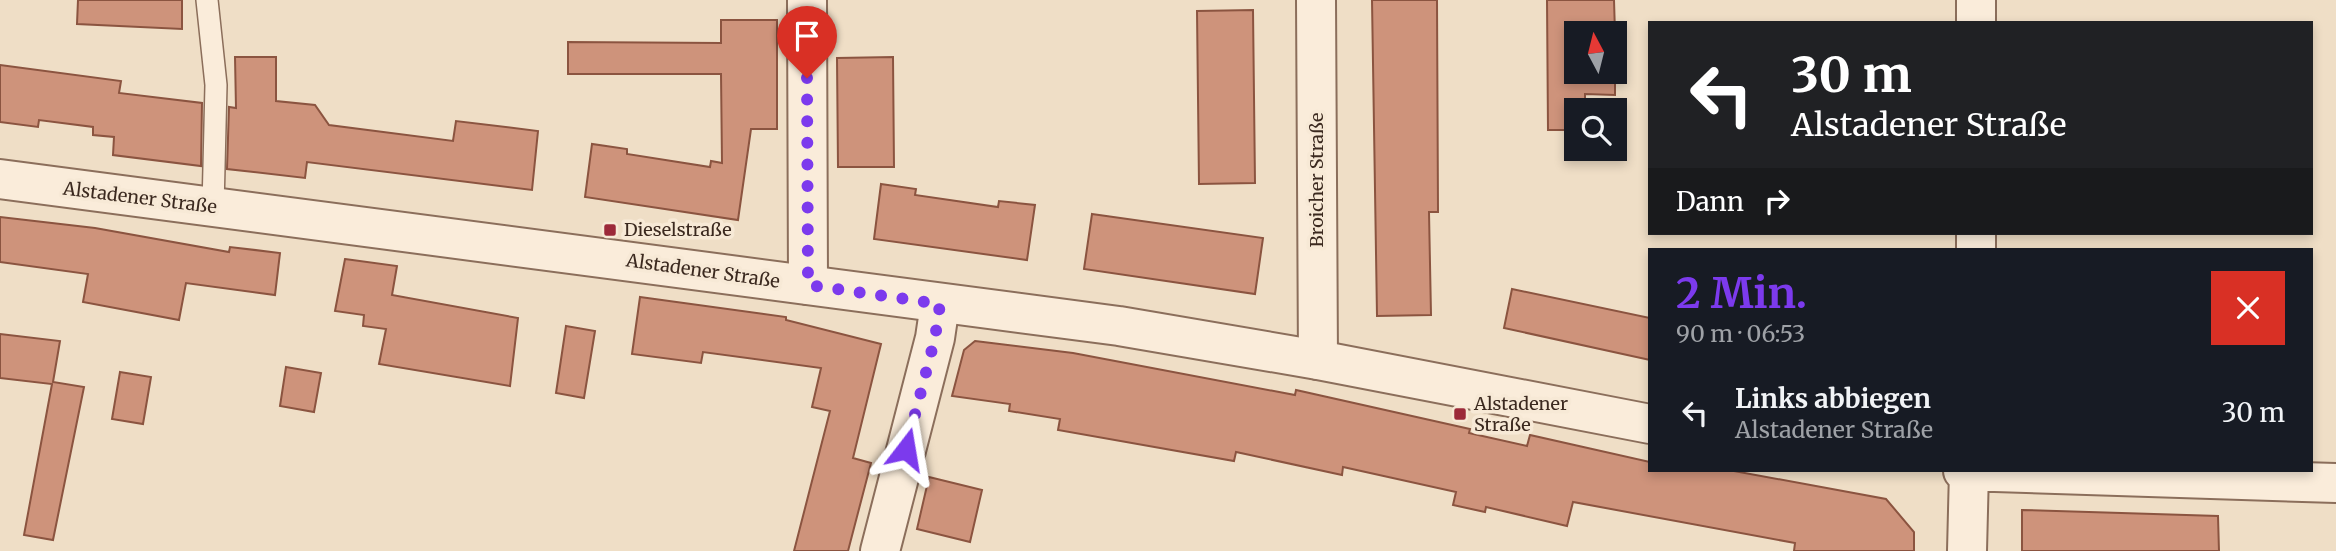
<!DOCTYPE html>
<html lang="de">
<meta charset="utf-8">
<style>
:root{--surface:#171b24;--page:#20242c;--text:#f1f3f6;--muted:#9ea1a6;--accent:#7c3aed}
body{margin:0;font-family:Merriweather,serif;background:var(--page);color:var(--text);height:100vh;display:flex;flex-direction:column;font-size:26px;white-space:nowrap}
*{box-sizing:border-box;margin:0}
p{font-size:23px;color:var(--muted)}
.icon{flex:none;width:38px;height:38px;fill:none;stroke:currentColor;stroke-width:2;stroke-linecap:round;stroke-linejoin:round}
.map{position:relative;flex:1;overflow:hidden}
.side{position:absolute;left:1648px;top:248px;width:665px;height:224px;display:flex;flex-direction:column;background:var(--surface);border-radius:0px;box-shadow:0 4px 10px #0003}
.side>*{flex:none}
.banner{position:absolute;left:1648px;top:21px;width:665px;height:214px;border-radius:0px;box-shadow:0 4px 10px #0003;background:#202124;color:#fff;overflow:hidden}
.needle{width:46px;rotate:353deg}
.controls{position:absolute;left:1564px;top:21px;display:grid;gap:14px}
.controls a{display:grid;place-items:center;width:63px;height:63px;border-radius:0px;background:var(--surface);box-shadow:0 4px 10px #0003;font-size:35px}
.pin{position:absolute;display:grid;place-items:center;width:60px;height:60px;color:#fff;margin:-72px -30px;border-radius:50% 50% 50% 0;rotate:-45deg;box-shadow:0 0 7px #0007}
.pin .icon{rotate:45deg}
.me{position:absolute;width:77px;margin:-38px;rotate:14deg;stroke-linejoin:round;filter:drop-shadow(0 0 5px #0008)}
.turn{display:flex;align-items:center;gap:24px;height:147px;padding:0 28px;font-size:32px}
.turn .icon{width:91px;height:91px;stroke-width:2.5}
.turn b{display:block;font-size:49px;line-height:60px}
.then{display:flex;align-items:center;height:66px;padding:0 28px;background:#0003;gap:14px;font-size:26px}
.round{display:grid;place-items:center;flex:none;width:74px;height:74px;border-radius:0px;background:var(--page)}
.overview{display:flex;align-items:center;justify-content:space-between;height:119px;padding:0 28px}
h1{font-size:42px;font-weight:700;line-height:52px;color:var(--accent)}
ul{padding:0;list-style:none}
li{display:flex;align-items:center;gap:21px;height:91px;padding:0 28px}
li div{flex:1}
li b{display:block;font-size:26px}
li em{font-style:normal}
.map>svg:first-child{display:block}
.building{fill:#ce937b;stroke:#8b5440;stroke-width:2}
.lines{fill:none;stroke-linecap:round;stroke-linejoin:round}
.service-casing{stroke:#8b6e5b;stroke-width:24}
.minor-casing{stroke:#8b6e5b;stroke-width:42}
.tertiary-casing{stroke:#8b6e5b;stroke-width:42}
.service{stroke:#faecda;stroke-width:21}
.minor{stroke:#faecda;stroke-width:38}
.tertiary{stroke:#faecda;stroke-width:38}
.route{stroke:#7c3aed;stroke-width:12;stroke-dasharray:0 21.6}
.poi-dot{fill:#9c2939;stroke:#f7e9d6;stroke-width:2.5}
.labels{text-anchor:middle;stroke-width:7;stroke-linejoin:round;paint-order:stroke}
.street-label{font-size:18px;fill:#3b291f;stroke:#f7e9d6}
.poi-label{font-size:18px;fill:#3b291f;stroke:#f7e9d6;text-anchor:start}
</style>
<div class="map">
<svg width="2336" height="551" viewBox="0 0 2336 551">
<rect width="100%" height="100%" fill="#efdec6"/>
<path class="building" d="M78,0H182V29L77,24Z
M1372,0H1437L1438,212H1429L1431,315L1377,316Z
M1547,0H1614L1615,33H1577V72H1615V95L1585,94V110H1577V130H1548Z
M1253,10L1255,183L1199,184L1197,11Z
M721,20H777V129H751L738,220L585,197L592,144L627,149V154L710,167L711,161L722,163L721,74H568V42L721,43Z
M235,57H276V101L315,105L329,125L453,141L456,121L538,131L532,190L307,162L305,178L227,169L229,107L236,108Z
M893,57L894,167H838L837,58Z
M0,65L121,81L119,93L202,103L201,166L113,155L114,137L93,135V127L39,120L38,127L0,122Z
M881,184L916,189L915,195L998,207L999,201L1035,205L1027,260L874,239Z
M1092,214L1263,238L1255,294L1084,269Z
M0,217L95,228L229,252L230,247L280,253L275,295L186,283L179,320L83,302L88,274L0,262Z
M345,259L397,266L392,295L518,318L510,386L379,364L386,329L363,326L364,315L335,311Z
M1512,289L1650,318V360L1504,328Z
M640,297L786,317V320L881,344L853,458L871,463L848,551H794L830,411L812,407L821,368L703,352L701,363L632,354Z
M566,326L595,331L584,398L556,393Z
M0,334L60,341L53,382L84,387L53,540L24,535L52,384L0,378Z
M975,341L1073,353L1295,395L1296,390L1470,429L1469,433L1527,446L1530,435L1650,462V471H1734L1886,499L1914,532V551H1794L1795,543L1573,502L1567,526L1486,507L1485,512L1453,505L1456,492L1343,467L1342,475L1236,452L1234,461L1058,430L1060,419L1009,411L1010,404L952,396L964,350Z
M286,367L321,373L314,412L280,406Z
M120,372L151,377L143,424L112,419Z
M929,477L982,490L970,542L917,529Z
M2022,510L2218,516L2219,551H2022Z"/>
<g class="lines">
<defs>
<path id="service" d="M207,0L216,85L213,207"/>
<path id="minor" d="M807,0L808,285
M1316,0L1318,360
M880,551L935,338L940,304"/>
<path id="tertiary" d="M1976,0V23
M0,179L1119,326L1318,360L1650,424
M1976,250V233
M1963,471L2336,483
M1967,551L1969,471"/>
</defs>
<use href="#service" class="service-casing"/>
<use href="#minor" class="minor-casing"/>
<use href="#tertiary" class="tertiary-casing"/>
<use href="#service" class="service"/>
<use href="#minor" class="minor"/>
<use href="#tertiary" class="tertiary"/>
</g>
<g class="lines">
<path class="route" d="M807,78L808,285L940,304L935,338L906,449"/>
</g>
<g class="poi-dot">
<rect x="603" y="223" width="14" height="14" rx="3.5"/>
<rect x="1453" y="407" width="14" height="14" rx="3.5"/>
</g>
<g class="labels">
<g class="street-label">
<text transform="translate(1317 180) rotate(-90)" y="6">Broicher Straße</text>
<text transform="translate(140 198) rotate(7)" y="6">Alstadener Straße</text>
<text transform="translate(703 271) rotate(8)" y="6">Alstadener Straße</text>
</g>
<g class="poi-label">
<text x="624" y="236">Dieselstraße</text>
<text x="1474" y="410">Alstadener<tspan x="1474" dy="21">Straße</tspan></text>
</g>
</g>
</svg>
<div class="controls">
<a><svg class="needle" viewBox="-14 -14 28 28"><path d="M0-13l5 13h-10z" fill="#e53935"/><path d="M0 13l5-13h-10z" fill="#9ea1a6"/></svg></a>
<a><svg class="icon" aria-label="search" viewBox="0 0 24 24"><circle cx="10" cy="10" r="6"/><path d="M15 15l6 6"/></svg></a>
</div>
<div class="pin" style="left:807px;top:78px;background:#d93025"><svg class="icon" aria-label="arrive" viewBox="0 0 24 24"><path d="M6 21V4h12l-3 4 3 4H6"/></svg></div>
<svg class="me" style="left:906px;top:449px" viewBox="-20 -20 40 40"><path d="M0-17L14 15 0 8-14 15z" fill="#7c3aed" stroke="#fff" stroke-width="4"/></svg>
<div class="banner">
<div class="turn"><svg class="icon" aria-label="left" viewBox="0 0 24 24"><path d="M17 20v-9H6M10 6l-5 5 5 5"/></svg><div><b>30 m</b>Alstadener Straße</div></div>
<div class="then">Dann<svg class="icon" aria-label="right" viewBox="0 0 24 24"><path d="M7 20v-9h11M14 6l5 5-5 5"/></svg></div>
</div>
<section class="side">
<div class="overview"><div><h1>2 Min.</h1><p>90 m · 06:53</p></div><a class="round" style="background:#d93025;color:#fff"><svg class="icon" aria-label="close" viewBox="0 0 24 24"><path d="M6 6l12 12M18 6L6 18"/></svg></a></div>
<ul>
<li><svg class="icon" aria-label="left" viewBox="0 0 24 24"><path d="M17 20v-9H6M10 6l-5 5 5 5"/></svg><div><b>Links abbiegen</b><p>Alstadener Straße</p></div><em>30 m</em></li>
</ul>
</section>
</div>
